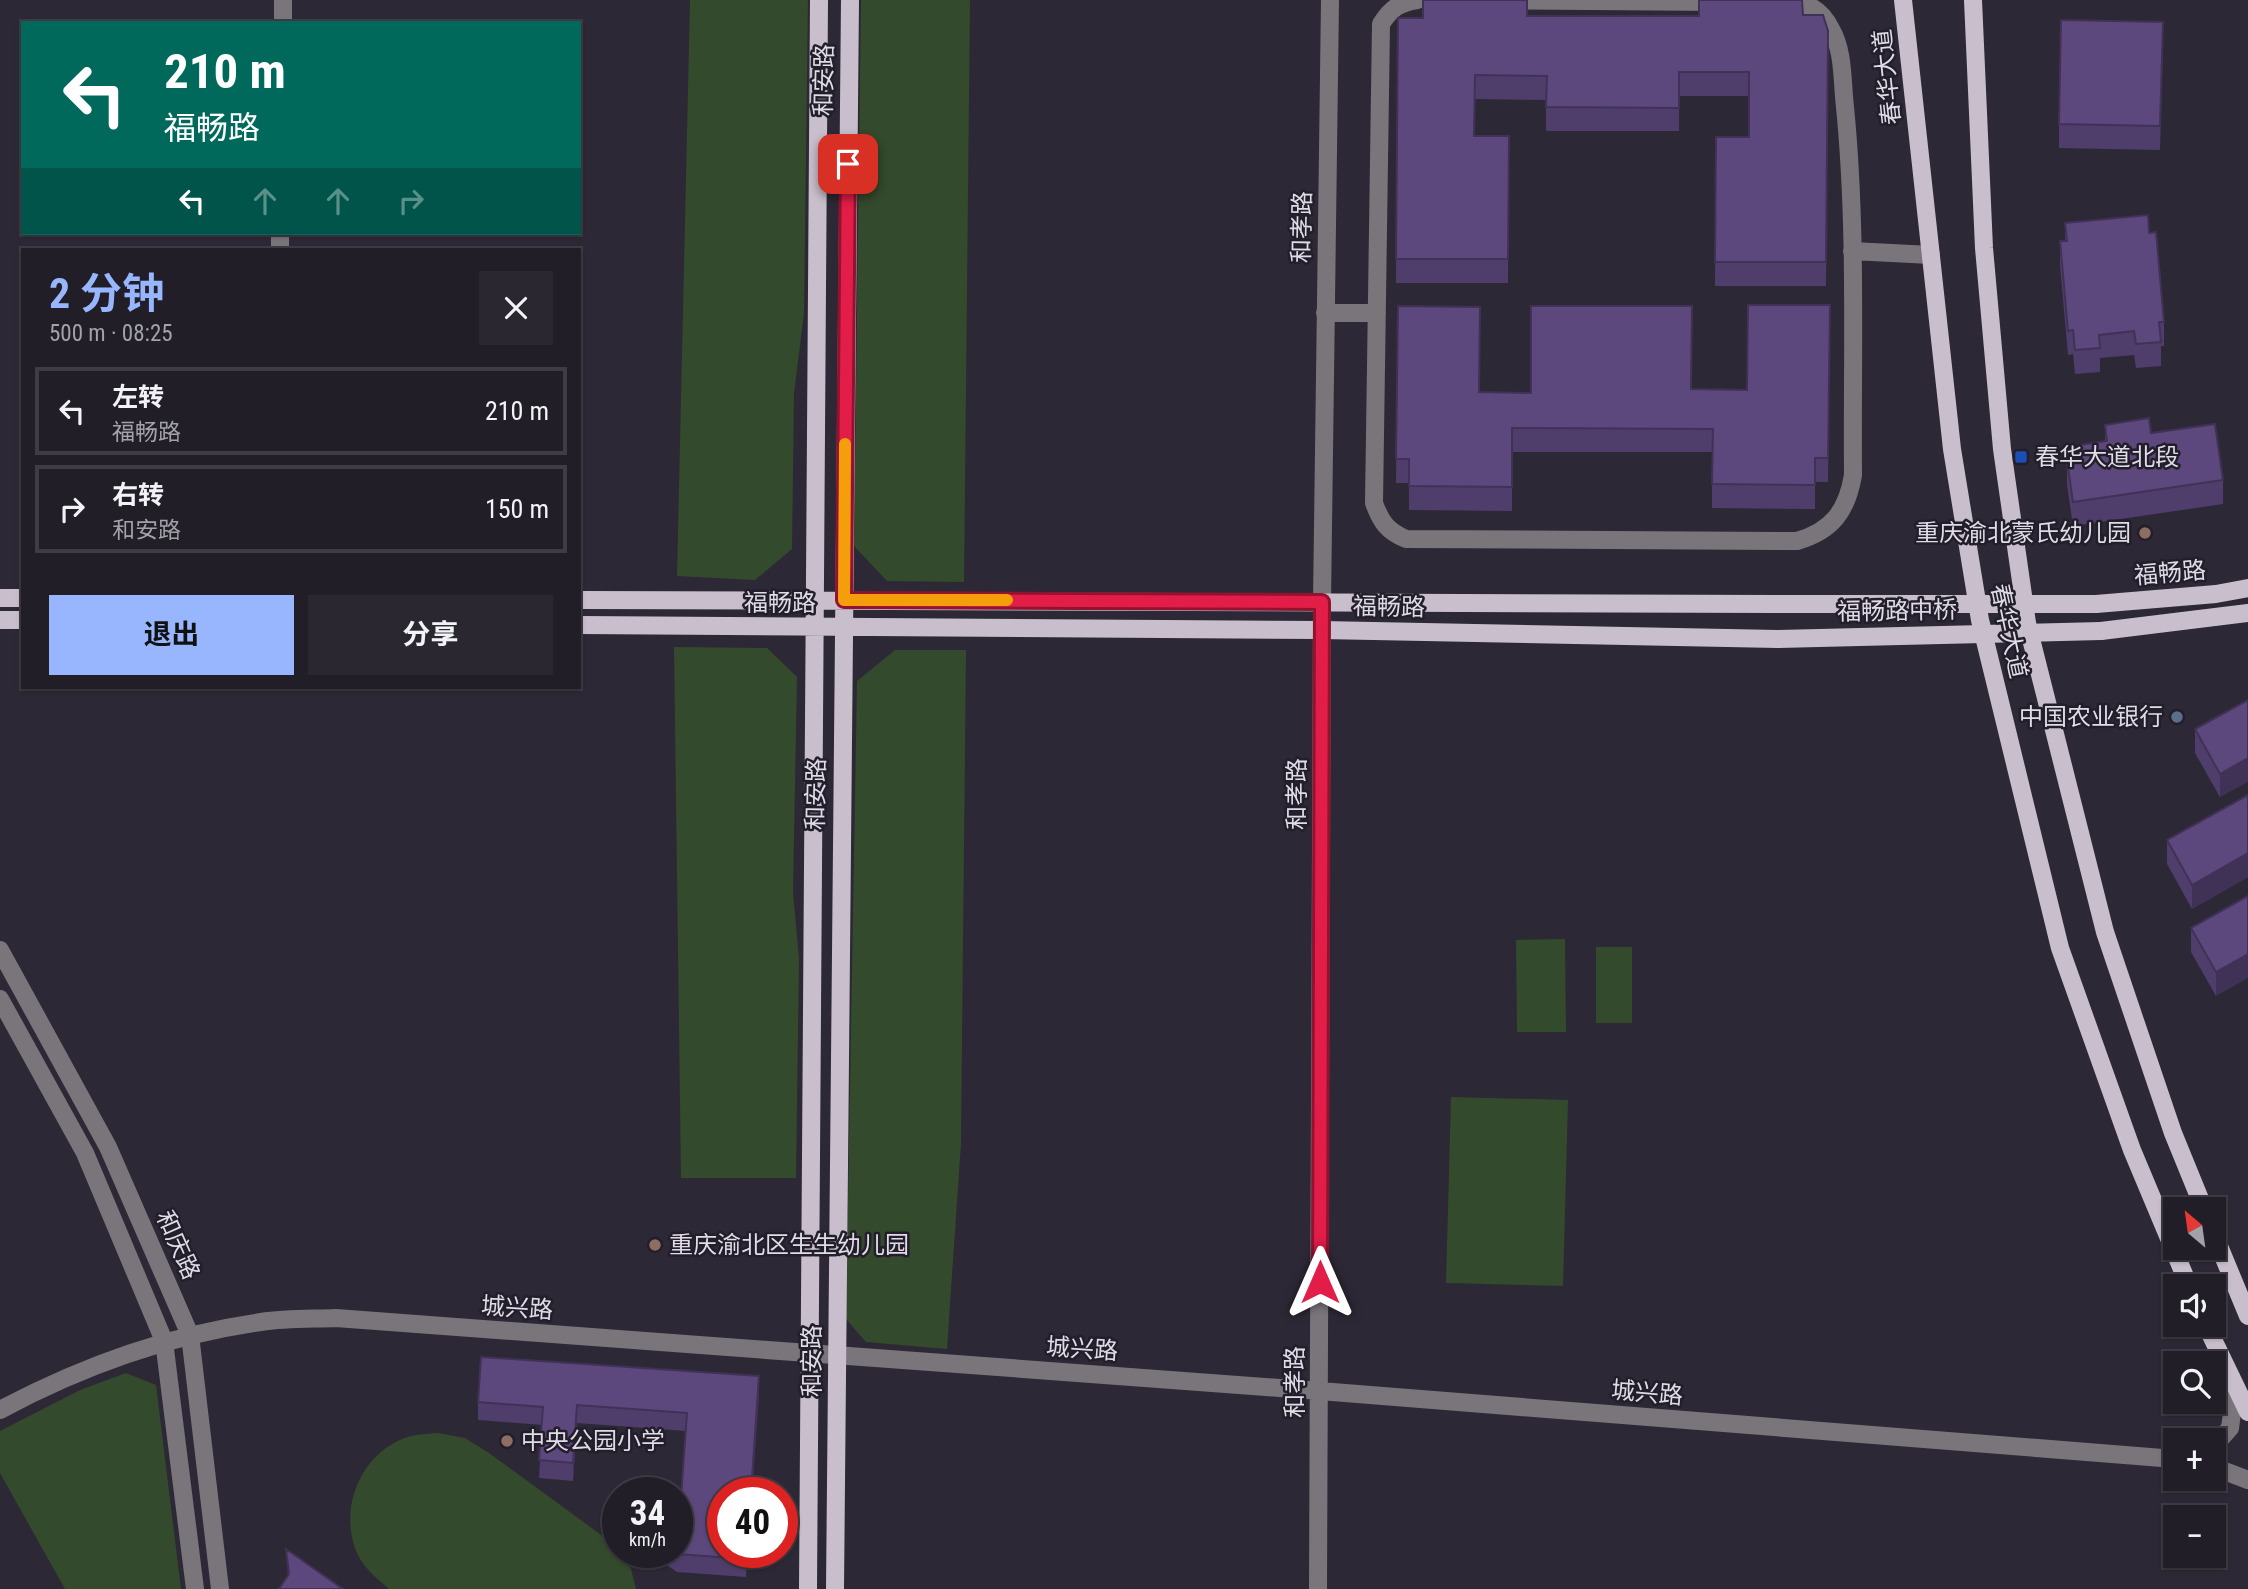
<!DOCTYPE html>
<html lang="zh">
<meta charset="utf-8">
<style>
:root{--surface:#221e28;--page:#2a2730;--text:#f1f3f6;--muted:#a2a2a8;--line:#3f3c45;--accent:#97b6fd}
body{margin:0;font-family:"Roboto Condensed","Noto Sans SC",sans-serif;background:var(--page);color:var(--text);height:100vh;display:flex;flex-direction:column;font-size:26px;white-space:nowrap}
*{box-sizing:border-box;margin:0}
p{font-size:23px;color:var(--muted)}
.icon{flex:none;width:38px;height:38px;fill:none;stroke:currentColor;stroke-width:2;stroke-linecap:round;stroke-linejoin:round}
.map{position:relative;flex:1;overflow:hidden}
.side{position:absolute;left:21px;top:248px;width:560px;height:441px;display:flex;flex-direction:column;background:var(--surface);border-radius:0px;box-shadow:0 2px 5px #0004,0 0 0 2px var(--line)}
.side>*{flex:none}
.guide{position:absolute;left:21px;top:21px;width:560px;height:214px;border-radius:0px;box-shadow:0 2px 5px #0004,0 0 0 2px var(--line);background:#00695c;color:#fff;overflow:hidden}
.needle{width:46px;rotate:331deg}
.controls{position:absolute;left:2163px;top:1197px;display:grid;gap:14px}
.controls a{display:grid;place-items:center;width:63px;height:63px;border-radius:0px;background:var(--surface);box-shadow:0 2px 5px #0004,0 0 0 2px var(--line);font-size:35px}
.speed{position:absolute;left:602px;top:1477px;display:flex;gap:14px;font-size:35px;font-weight:700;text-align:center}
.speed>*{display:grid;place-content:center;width:91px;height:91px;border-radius:50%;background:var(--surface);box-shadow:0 2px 5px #0004,0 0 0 2px var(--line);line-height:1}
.speed small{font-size:18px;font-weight:400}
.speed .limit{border:10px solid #d22;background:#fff;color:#111}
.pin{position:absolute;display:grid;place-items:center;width:60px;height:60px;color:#fff;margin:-30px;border-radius:14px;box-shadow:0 4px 10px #0006}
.me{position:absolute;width:77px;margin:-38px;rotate:0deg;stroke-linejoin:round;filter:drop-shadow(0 0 5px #0008)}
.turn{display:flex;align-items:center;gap:24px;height:147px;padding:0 28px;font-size:32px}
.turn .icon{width:91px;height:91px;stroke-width:2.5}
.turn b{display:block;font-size:49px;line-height:60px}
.lanes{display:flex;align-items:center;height:66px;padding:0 28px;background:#0003;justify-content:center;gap:35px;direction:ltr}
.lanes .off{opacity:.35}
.round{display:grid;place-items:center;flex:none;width:74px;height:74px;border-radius:0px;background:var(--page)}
.summary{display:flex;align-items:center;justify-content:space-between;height:119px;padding:0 28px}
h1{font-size:42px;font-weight:700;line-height:52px;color:var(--accent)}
.primary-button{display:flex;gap:14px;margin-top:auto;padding:14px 28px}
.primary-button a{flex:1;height:80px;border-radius:0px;background:var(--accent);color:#111;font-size:28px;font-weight:700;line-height:80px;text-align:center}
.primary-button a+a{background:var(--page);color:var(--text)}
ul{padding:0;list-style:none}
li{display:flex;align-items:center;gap:21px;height:88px;margin:0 14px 10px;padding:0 14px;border:4px solid var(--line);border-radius:0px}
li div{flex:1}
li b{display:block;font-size:26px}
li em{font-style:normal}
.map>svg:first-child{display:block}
.green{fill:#344a2c}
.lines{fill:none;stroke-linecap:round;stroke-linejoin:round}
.minor{stroke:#7a757b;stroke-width:18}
.major{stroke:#c9bfcc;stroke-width:18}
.major-bridge{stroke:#c9bfcc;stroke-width:18}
.wall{fill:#4f3e6b}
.shaded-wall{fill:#403257}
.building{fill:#5c487c;stroke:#403257;stroke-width:2}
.route-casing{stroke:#92132f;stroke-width:18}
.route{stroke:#e11d48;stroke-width:12}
.slow{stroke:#f59e0b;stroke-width:12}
.transit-dot{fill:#1a4fb4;stroke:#231e2b;stroke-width:2.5}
.education-dot{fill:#8d6e63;stroke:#231e2b;stroke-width:2.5}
.service-dot{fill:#5c6f8a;stroke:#231e2b;stroke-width:2.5}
.labels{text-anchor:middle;stroke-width:5;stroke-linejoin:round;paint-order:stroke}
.street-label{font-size:24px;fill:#dfdce5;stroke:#231e2b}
.poi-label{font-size:24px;fill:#dfdce5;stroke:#231e2b;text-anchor:start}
</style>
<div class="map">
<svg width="2248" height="1589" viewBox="0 0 2248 1589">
<rect width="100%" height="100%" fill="#2d2835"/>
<path class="green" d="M690,0H808L804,313L794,393L792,549L755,580L677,576Z
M861,0H970L964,582L887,581L854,546Z
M674,647L767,648L797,677L793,892L799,959L796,1178H681Z
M895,650H966L961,1143L947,1349L866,1342L846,1319L857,681Z
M1565,939L1566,1032H1517L1516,940Z
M1596,947H1632V1023H1596Z
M1451,1097L1568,1100L1563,1286L1446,1283Z
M126,1373L156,1385L181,1589H65L0,1473V1431L80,1390Z
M438,1433L465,1438L489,1453L615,1545L631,1569L636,1589H389C375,1577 361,1566 355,1548C339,1503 364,1449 411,1436C419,1434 429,1434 438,1433Z"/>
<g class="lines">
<path class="minor" d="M1417,0C1399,3 1391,8 1381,24L1374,503C1381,522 1387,531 1406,539L1797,541C1832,531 1847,511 1853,475C1852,353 1857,229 1845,107C1842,82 1844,51 1831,29C1819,5 1804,2 1779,2
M1468,0L1723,2
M283,23V0
M280,250V233
M1852,251L1931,255
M1325,313H1377
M0,950L108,1147L190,1335L220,1589
M0,999L85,1153L164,1341L195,1589
M0,1410C82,1366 169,1335 261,1322C286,1318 311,1319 336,1318L1320,1391L2175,1459
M2214,1446L2230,1428L2235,1390
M2214,1467L2248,1480
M1318,1589L1322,602L1330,0"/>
<path class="major" d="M1903,0L1952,449L1980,620L2060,948L2132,1150L2189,1286
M1973,0L1984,248L2002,449L2027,623L2105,932L2173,1133L2204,1209
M0,598H23
M579,600L1777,604
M2096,604L2216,594L2248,588
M0,620H23
M579,625L1322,630L1778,639
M2101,631L2248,613
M2214,1234L2248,1316
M2206,1325L2248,1412
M808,1589L819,0
M835,1589L850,0"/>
<path class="major-bridge" d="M1777,604H2096
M1778,639L2101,631"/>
</g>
<path class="wall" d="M1803,15L1828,31L1826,286H1715L1716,137H1749V96H1679V131H1546V100L1475,99L1474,136H1509L1508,283H1396L1398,18L1528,16Z
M2163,46L2160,150L2059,148V124Z
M2065,223L2149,233L2164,322V346H2161V366L2136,368L2134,355L2100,358V372L2075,374L2073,354L2068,355L2060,265V241H2065Z
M1830,305L1828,482H1815V509L1712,508V452H1512V511L1409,510V483H1396L1398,306L1479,392L1531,393L1691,389L1747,390Z
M2105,425L2151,433L2223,480V504L2073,526L2067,485V461L2079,459V445L2105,441Z
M2248,700L2220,797L2195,753V729Z
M2248,795V877L2192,909L2167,864V840Z
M2248,896L2216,996L2191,952V928Z
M759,1394L746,1577L677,1572L648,1552H677L686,1431L577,1423L573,1481L539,1478L542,1425L478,1420V1402Z
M286,1549L343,1589L288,1577Z"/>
<path class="shaded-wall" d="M2248,758V782L2220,797V774Z
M2248,853V877L2192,909V885Z
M2248,954V978L2216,996V972Z
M759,1376V1394L752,1493H751Z
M577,1405V1423L573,1481V1463Z
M746,1552H748L746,1577Z"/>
<path class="building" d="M1423,0H1527V16H1699V0H1802L1803,15H1823L1828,31L1826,262H1715L1716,137H1749V72H1679V108L1546,107L1547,76L1475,75L1474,136H1509L1508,259H1396L1398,18H1423Z
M2061,20L2163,22L2160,126L2059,124Z
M2148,215L2149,233L2156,232L2164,322H2159L2161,342L2136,344L2134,331L2099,335L2100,348L2075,350L2073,330L2068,331L2060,241H2067L2065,223Z
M1748,305H1830L1828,458H1815V485L1712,484L1713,429L1512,428V487L1409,486V459H1396L1398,306L1480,307L1479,392L1531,393V306H1692L1691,389L1747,390Z
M2149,418L2151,433L2215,424L2223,480L2073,502L2067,461L2081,459L2079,445L2107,441L2105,425Z
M2248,700V758L2220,774L2195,729Z
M2248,795V853L2192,885L2167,840Z
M2248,896V954L2216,972L2191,928Z
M481,1357L759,1376L751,1493H723V1552H746V1559L677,1554L675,1552H677V1510L680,1512L687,1413L577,1405L573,1463L539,1460L543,1407L478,1402Z
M639,1484L651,1493H632Z
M286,1549L343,1589H279L289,1574Z"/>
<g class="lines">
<defs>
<path id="route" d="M848,164L844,600L1322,602L1320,1282"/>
</defs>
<use href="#route" class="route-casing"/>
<use href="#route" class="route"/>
<path class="slow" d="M845,444L844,600H1007"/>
</g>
<rect class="transit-dot" x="2014" y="450" width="14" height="14" rx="3.5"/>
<g class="education-dot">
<circle cx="2145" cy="533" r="7"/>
<circle cx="655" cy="1245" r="7"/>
<circle cx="507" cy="1441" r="7"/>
</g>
<circle class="service-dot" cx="2177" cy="717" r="7"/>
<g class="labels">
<g class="street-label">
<text transform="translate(1887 77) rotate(-96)" y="8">春华大道</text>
<text transform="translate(824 80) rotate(-89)" y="8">和安路</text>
<text transform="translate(1302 227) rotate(-89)" y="8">和孝路</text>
<text transform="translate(2170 573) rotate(-5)" y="8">福畅路</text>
<text x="780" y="611">福畅路</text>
<text transform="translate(1389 607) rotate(1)" y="8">福畅路</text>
<text transform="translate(1897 611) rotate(-1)" y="8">福畅路中桥</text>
<text transform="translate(2009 631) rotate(78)" y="8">春华大道</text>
<text transform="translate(816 794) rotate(-89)" y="8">和安路</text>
<text transform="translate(1297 794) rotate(-90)" y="8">和孝路</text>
<text transform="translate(178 1245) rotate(66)" y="8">和庆路</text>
<text transform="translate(517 1308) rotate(4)" y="8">城兴路</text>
<text transform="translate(1082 1349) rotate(4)" y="8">城兴路</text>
<text transform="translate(812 1361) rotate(-90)" y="8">和安路</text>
<text transform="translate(1295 1382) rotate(-90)" y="8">和孝路</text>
<text transform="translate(1647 1393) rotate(5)" y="8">城兴路</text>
</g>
<g class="poi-label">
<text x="2035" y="465">春华大道北段</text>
<text x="2131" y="541" text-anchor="end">重庆渝北蒙氏幼儿园</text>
<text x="2163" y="725" text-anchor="end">中国农业银行</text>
<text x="669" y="1253">重庆渝北区生生幼儿园</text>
<text x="521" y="1449">中央公园小学</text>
</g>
</g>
</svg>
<div class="controls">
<a><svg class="needle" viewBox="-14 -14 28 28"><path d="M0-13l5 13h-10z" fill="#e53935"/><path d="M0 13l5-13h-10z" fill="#a2a2a8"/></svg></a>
<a><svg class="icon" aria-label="sound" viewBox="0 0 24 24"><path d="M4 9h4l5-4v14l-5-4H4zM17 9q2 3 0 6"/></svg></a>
<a><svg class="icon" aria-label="search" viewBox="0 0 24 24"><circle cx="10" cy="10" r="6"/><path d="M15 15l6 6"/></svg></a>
<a>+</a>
<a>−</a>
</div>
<div class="speed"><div>34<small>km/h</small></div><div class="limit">40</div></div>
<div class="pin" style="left:848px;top:164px;background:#d93025"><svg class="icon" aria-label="arrive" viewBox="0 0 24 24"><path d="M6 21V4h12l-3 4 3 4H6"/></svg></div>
<svg class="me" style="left:1320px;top:1282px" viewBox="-20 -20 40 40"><path d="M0-17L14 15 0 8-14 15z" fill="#e11d48" stroke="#fff" stroke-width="4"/></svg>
<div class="guide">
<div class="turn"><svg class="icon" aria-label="left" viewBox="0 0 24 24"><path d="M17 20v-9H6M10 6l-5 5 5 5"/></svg><div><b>210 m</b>福畅路</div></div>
<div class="lanes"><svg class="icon" aria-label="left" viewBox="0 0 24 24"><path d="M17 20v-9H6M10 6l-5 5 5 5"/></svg><svg class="icon off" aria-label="ahead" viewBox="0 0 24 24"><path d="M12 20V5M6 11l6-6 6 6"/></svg><svg class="icon off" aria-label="ahead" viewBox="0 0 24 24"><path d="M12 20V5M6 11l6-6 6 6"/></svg><svg class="icon off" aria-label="right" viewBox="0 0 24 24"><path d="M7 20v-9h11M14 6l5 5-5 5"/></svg></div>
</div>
<section class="side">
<div class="summary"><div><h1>2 分钟</h1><p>500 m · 08:25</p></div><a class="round"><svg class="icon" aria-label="close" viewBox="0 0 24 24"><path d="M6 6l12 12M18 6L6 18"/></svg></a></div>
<ul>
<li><svg class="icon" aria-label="left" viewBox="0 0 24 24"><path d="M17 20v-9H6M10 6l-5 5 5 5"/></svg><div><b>左转</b><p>福畅路</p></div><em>210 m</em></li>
<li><svg class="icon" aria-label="right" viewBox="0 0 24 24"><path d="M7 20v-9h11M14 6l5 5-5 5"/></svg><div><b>右转</b><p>和安路</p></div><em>150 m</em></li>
</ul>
<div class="primary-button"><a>退出</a><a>分享</a></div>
</section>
</div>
